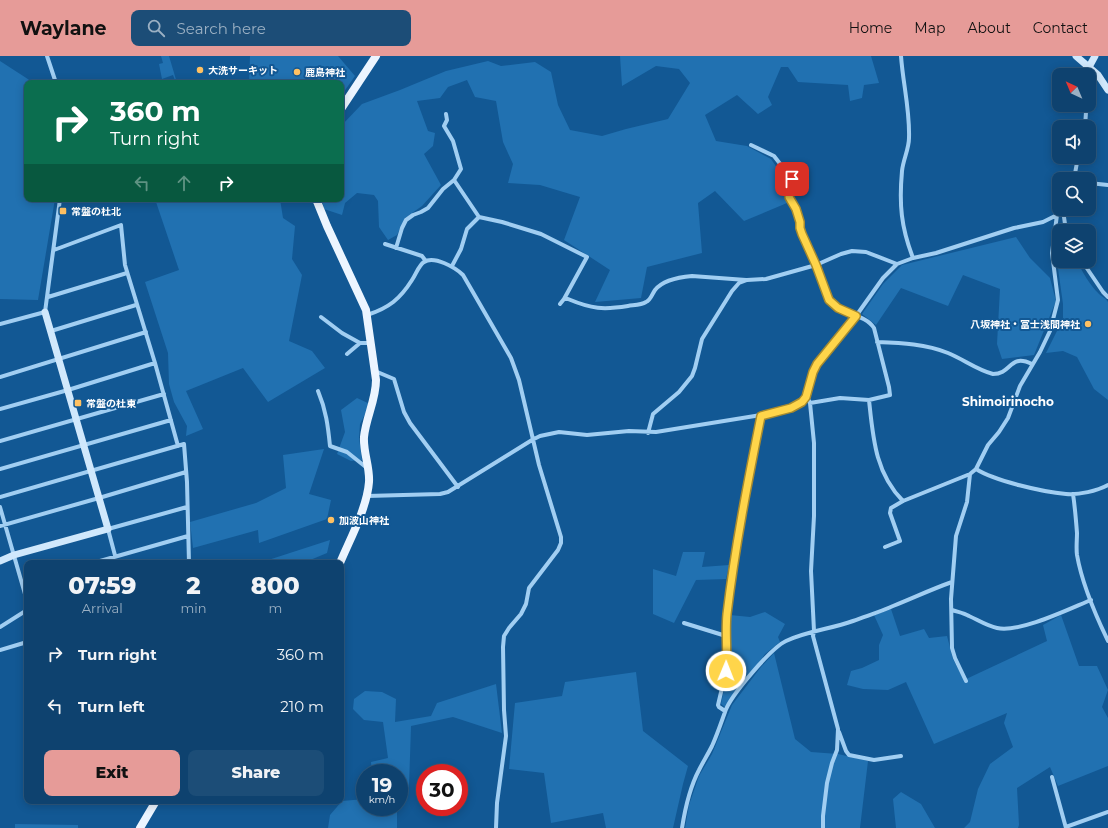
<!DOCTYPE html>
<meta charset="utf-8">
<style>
:root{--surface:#0e426f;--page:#1c4d77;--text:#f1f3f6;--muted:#9bb0c3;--line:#2e5b82;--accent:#e69b98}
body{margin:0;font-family:Montserrat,"Noto Sans JP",sans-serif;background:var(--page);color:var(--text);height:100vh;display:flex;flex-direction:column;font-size:15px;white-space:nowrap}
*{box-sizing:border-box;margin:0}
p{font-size:13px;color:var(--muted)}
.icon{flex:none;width:22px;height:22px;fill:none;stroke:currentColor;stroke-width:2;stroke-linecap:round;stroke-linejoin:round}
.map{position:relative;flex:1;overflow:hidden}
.sheet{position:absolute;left:24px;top:504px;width:320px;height:244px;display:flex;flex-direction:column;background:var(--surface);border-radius:8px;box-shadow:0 2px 10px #0003,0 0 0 1px var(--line)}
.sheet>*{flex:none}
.guide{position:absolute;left:24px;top:24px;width:320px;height:122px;border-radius:8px;box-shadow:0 2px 10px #0003,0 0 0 1px var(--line);background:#0b6e4f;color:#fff;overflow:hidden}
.needle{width:26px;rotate:316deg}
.controls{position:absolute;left:1052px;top:12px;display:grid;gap:8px}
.controls a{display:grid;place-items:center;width:44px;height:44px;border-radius:8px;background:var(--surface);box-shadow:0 2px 10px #0003,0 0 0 1px var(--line);font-size:20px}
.speed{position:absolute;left:356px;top:708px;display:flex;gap:8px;font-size:20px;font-weight:700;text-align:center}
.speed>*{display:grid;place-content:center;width:52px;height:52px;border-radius:50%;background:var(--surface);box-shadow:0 2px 10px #0003,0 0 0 1px var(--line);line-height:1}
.speed small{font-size:10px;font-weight:400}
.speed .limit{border:6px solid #d22;background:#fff;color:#111}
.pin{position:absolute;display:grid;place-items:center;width:34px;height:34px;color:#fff;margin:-17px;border-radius:8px;box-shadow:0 2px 6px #0006}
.me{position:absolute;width:44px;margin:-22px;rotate:1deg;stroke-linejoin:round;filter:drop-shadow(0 0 3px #0008)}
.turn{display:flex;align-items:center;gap:14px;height:84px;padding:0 20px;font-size:18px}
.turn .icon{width:52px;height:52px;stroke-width:2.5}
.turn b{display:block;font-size:28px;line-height:34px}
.lanes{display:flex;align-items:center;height:38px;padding:0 20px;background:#0003;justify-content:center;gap:20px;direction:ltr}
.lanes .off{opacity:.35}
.eta{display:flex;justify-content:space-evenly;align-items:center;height:68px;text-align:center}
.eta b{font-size:24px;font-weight:800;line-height:28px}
.button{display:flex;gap:8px;margin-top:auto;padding:8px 20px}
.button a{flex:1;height:46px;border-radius:8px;background:var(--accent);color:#111;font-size:16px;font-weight:800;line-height:46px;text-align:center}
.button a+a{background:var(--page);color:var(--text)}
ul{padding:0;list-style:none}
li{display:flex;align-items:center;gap:12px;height:52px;padding:0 20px}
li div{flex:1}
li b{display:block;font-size:15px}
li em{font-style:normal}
header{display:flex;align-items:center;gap:24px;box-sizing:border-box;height:56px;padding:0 20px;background:var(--accent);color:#111}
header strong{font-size:19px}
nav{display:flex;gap:22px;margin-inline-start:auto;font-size:14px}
.search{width:280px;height:36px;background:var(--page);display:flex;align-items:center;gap:10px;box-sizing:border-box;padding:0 14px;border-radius:8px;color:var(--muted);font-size:15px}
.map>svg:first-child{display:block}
.green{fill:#2171b1}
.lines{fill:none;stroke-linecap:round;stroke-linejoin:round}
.street{stroke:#a1cef2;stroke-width:4}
.secondary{stroke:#d0e8fc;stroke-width:7}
.primary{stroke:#ecf5ff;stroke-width:8}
.route-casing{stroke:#a68a30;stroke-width:10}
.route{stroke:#ffd54a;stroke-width:7}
.poi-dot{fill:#ffc162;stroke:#125894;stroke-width:1.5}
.labels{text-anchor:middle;stroke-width:4;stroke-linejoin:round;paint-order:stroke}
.poi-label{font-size:10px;font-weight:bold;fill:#fff;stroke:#125894;text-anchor:start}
.quarter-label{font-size:12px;font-weight:bold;fill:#fff;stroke:#125894}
</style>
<header>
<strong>Waylane</strong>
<div class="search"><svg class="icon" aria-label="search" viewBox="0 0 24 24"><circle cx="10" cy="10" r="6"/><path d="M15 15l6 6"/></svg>Search here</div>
<nav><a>Home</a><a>Map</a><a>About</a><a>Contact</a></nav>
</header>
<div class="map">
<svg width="1108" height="772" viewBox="0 0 1108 772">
<rect width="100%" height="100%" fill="#125894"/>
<path class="green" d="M161,0H169L177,27H176L173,19L162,23L159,8L163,7Z
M250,0H338L355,20L341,40V27H249Z
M620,0H871L879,27L864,29L862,42L850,45L848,29L798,26L788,11H781L768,41L772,49L758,58L737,39L705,59L716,85L747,90L771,103L786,125L787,147L744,165L715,135L698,147L702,197L647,211L641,242L595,246L610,214L564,184L580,141L540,129L508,127L513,108L503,86L496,45L475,41L467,24L448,31L440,42L417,45L428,75L435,77L433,90L424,98L441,129L422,150L405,162L397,179L388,184L379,171L378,145L374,139L357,137L345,147L342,159L324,153L322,143H341V70L362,48L400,34L446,15L488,5L501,10L535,6L551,16L558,49L570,74L602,80L626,73L668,63L690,27L679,13L656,10L622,30Z
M0,5L34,27H27V143H55L38,244L0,243Z
M155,143H280L283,162L295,170L292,203L302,219L289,285L312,295L325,312L268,346L243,312L186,335L203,373L186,380L187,370L174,346L169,328L168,297L145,226L179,214Z
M1016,181L1030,202L1050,222L1056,245L1034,299L1002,303L997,288L1000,233L963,219L948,250L901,232L876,269L862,258L883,228L902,209Z
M1058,186L1059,205H1077C1083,217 1089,228 1099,238C1102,241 1106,242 1108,246V344L1094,333L1077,301L1063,295L1046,297L1063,263V248L1056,198Z
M357,342L370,348L360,368L359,382L362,404L351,405L337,398L345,376L341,354Z
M324,393L309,438L331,444L327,463L259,487L258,474L193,492L190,466L256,447L286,432L283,399Z
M330,484L327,497L303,507H259Z
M683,496H705L702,511L729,509L726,523L696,524L674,567L653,558V513L676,520Z
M891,553L900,580L924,573L929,582L947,580L953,603L964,624L1047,585L1043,569L1061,559L1079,610H1097L1108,634L1102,651L1108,662V710L1058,730L1050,711L1017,732L1019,769L1018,772H964L970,766L978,733L990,708L1013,691L1004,667L1007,657L934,688L906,626L888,634L863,633L847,629L851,615L862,612L879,604V589L883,579L874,559Z
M765,556L785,568L778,581L780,586L765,598L726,652L721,648L729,609L730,559L750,561Z
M774,597L795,683L811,696L838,698L868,705L860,772H685L689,749L699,720L712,698L732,649L761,611Z
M636,616L643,675L688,710L683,728L673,772H606L603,757L551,767L544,717L509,713L515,647L562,640L565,626Z
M496,628L502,677L453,661L411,670L409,731L399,733V717H372L371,706L388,702L383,666L364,664L353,653L354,643L365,635L382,636L396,643L395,666L431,660L437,647Z
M901,736L921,748L935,772H896L893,743Z
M365,743V751H397V772H328L330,759L342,745Z
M15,768L78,769V772H15Z"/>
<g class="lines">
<path class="street" d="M47,0L56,27
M901,0C903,28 910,54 909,82C909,93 903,104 902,115C899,148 901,171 913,202
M1082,19L1089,11
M1085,49L1086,56L1085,71
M446,58L447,64L444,70L453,85L461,113L454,124L479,161L502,166L541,178L587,201L564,243L560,248
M751,89L774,100L792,123L789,141C793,148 798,155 800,163C801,167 800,171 801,175C805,187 811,198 816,209C820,220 823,233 829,244C838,260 864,256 874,272L889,331L890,339L869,344L840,342L810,347
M1074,123L1078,101
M1089,127L1108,129
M1063,154L1066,175
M385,188L422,200L425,204
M396,192L402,172L406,164L413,159L421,156L428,152L443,133L454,124
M54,194L121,169L125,209L155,307L178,390
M1082,205L1103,236L1108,241
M452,210L461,193L467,173L479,161
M48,241L127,217
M564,243H568C592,253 603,254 628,250C634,249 641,249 646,246C651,244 652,238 655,234C663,224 680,221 692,220L746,224
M367,259C389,252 400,243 412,224C416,218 419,209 424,206C434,199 456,212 463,219L511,302L519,324L539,409L561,481V487L558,494L529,532L526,548L521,558L509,572L504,580L503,591L504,654L506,680L497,747L496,772
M856,260L883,222L897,208L913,202L936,197L1014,172L1043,166L1057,159L1063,153
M321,261L342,277L360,287H371
M0,268L45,256L60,143
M51,275L136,249
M877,286C902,287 926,288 948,297C963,303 977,314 993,318C1012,318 1009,297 1032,308
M347,298L360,287
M375,315L394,323L404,356L410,367L458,431
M0,321L146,276
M318,335C326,354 328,370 330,390L347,396L367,412
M869,344C873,381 875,417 903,445
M0,353L68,334L155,307
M648,377L653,358L679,336L692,320L695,312L702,283L732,235L739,227L747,224L766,223L816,209L841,198L852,195L866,196L897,208
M0,385L164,338
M0,413L171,364
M976,413C995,425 1043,436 1066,438C1079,439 1097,435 1108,429
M1073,438C1075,451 1076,464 1077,477C1077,484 1076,492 1077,499C1082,528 1095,558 1108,585
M367,440L440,438L448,436L532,384L540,380L559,376L587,379L629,375L656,376L761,359L791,352L798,349L807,341L810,347L814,387V460L811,515L814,575L813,580L838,673L837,694L832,707L827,727L823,760V772
M0,441L184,388L187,426L189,507
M0,451L27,545
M0,470L99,442L186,416
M885,491L900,485L890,457L891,452L903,445L970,418L976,413L988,389L999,376L1008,362L1020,330L1040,296L1050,275L1058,244L1052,197L1057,159
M93,507L188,480
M117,507L108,473L187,451
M952,554C958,556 964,557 969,560C978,564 987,570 997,572C1020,577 1069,553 1091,544
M684,567L726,580
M0,571L27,554
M0,594L27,586
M966,625L955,602L952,592L951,543L956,480L967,446L970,418
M725,655L719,651L718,649L726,615L727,559L742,451L761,359
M839,676L846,695L849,699L874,704L901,700
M1052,721L1066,772
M1066,771L1108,756
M682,772C685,753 690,731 699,714C703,706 708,698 712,690C717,679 721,667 725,656C730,640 771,592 786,585C807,575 831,573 853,565C866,560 880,556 893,550C913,542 932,533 952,526"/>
<path class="secondary" d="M1076,0L1098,19L1108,34
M1089,11L1095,0
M807,341L813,316L817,308L856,260
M0,505L14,499L108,473L45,256"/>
<path class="primary" d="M341,53L376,0
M316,143L327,170L366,254L376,324C376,344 366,361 364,381C363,396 370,411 369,426C367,452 350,483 340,507
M140,772L156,745"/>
</g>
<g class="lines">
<defs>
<path id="route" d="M726,615C728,596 725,577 727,558C735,491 748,425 761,360L791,352L802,346L806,341L813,316L817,308L856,260L838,252L829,244L816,209L802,178L800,172V166L796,153L789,141L792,123"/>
</defs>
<use href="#route" class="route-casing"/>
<use href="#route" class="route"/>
</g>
<g class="poi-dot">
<circle cx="200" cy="14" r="4"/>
<circle cx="297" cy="16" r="4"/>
<rect x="59" y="151" width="8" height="8" rx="2"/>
<circle cx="1088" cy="268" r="4"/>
<rect x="74" y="343" width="8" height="8" rx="2"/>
<circle cx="331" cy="464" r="4"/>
</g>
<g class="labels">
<g class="poi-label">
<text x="208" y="18">大洗サーキット</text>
<text x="305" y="20">鹿島神社</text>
<text x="71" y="159">常盤の杜北</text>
<text x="1080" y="272" text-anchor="end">八坂神社・冨士浅間神社</text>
<text x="86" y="351">常盤の杜東</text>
<text x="339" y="468">加波山神社</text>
</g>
<g class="quarter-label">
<text x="1008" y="350">Shimoirinocho</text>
</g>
</g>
</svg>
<div class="controls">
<a><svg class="needle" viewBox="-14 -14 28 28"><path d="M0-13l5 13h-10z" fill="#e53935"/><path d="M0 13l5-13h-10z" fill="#9bb0c3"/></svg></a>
<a><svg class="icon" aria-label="sound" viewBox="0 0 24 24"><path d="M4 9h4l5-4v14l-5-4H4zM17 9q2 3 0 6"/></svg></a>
<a><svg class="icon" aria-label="search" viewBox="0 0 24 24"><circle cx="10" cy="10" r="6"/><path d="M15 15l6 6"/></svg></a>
<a><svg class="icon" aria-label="layers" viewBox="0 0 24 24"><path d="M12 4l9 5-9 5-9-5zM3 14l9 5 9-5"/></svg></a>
</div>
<div class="speed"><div>19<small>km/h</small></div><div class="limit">30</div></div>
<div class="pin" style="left:792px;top:123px;background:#d93025"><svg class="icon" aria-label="arrive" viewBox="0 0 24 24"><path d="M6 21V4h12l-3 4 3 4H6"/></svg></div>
<svg class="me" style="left:726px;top:615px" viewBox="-20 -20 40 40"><circle r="17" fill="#ffd54a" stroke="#fff" stroke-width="3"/><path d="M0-11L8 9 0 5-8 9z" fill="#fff"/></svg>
<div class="guide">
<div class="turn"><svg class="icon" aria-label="right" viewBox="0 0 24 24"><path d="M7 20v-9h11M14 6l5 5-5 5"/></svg><div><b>360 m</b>Turn right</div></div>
<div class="lanes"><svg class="icon off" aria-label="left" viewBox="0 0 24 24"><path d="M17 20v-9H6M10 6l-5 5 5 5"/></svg><svg class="icon off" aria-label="ahead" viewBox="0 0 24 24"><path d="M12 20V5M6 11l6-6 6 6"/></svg><svg class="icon" aria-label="right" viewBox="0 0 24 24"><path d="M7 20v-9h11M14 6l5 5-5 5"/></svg></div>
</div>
<section class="sheet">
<div class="eta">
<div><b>07:59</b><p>Arrival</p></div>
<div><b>2</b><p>min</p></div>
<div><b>800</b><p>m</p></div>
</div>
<ul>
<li><svg class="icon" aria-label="right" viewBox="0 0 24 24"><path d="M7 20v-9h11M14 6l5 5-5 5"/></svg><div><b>Turn right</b></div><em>360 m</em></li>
<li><svg class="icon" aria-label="left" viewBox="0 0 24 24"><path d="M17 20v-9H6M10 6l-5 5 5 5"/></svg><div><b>Turn left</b></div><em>210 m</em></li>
</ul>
<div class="button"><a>Exit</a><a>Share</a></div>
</section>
</div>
